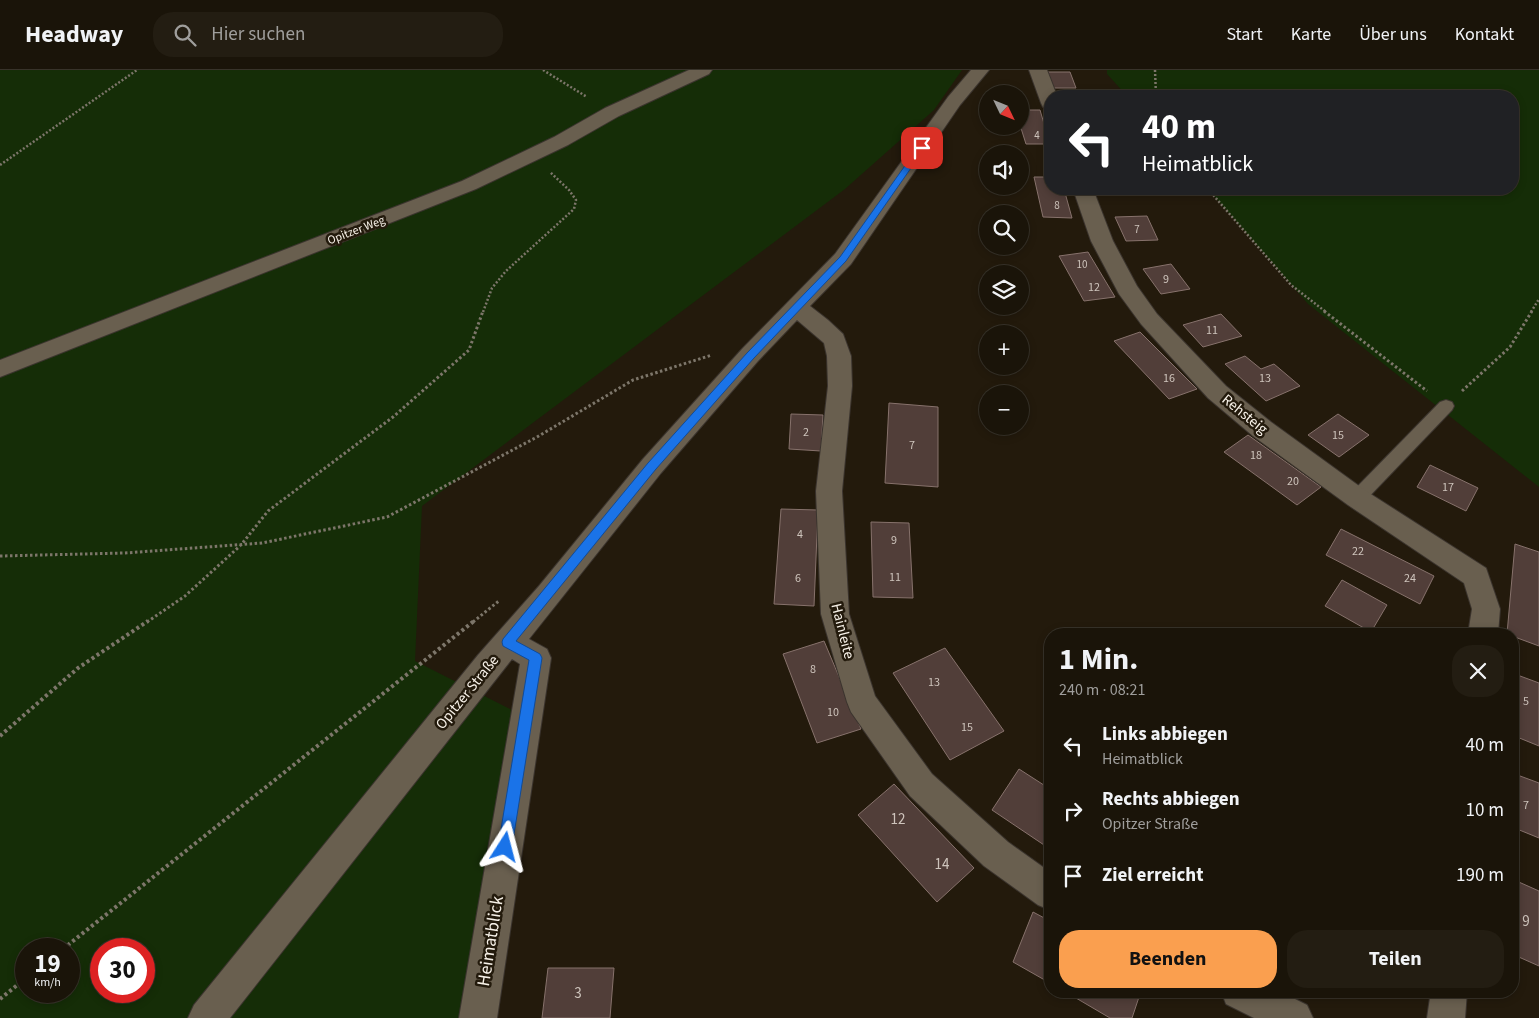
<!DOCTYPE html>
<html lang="de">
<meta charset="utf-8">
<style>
:root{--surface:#1a1409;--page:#231d12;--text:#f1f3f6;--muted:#9f9e9c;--line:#38332a;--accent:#fa9f4f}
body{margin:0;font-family:"Source Sans 3",sans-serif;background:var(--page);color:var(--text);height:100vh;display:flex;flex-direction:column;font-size:19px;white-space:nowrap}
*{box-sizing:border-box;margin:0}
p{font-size:16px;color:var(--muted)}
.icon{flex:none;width:28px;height:28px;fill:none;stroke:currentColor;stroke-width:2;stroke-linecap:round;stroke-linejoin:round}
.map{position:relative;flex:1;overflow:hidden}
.side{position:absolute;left:1044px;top:558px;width:475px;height:370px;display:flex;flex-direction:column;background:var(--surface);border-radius:20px;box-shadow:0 2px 8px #0003,0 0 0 1px var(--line)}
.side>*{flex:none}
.banner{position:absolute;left:1044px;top:20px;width:475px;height:105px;border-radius:20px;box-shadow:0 2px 8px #0003,0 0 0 1px var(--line);background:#202124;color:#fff;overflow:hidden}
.needle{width:32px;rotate:133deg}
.tools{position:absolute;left:979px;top:15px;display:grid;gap:10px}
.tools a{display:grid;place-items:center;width:50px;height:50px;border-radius:50%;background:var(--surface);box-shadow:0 2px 8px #0003,0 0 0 1px var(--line);font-size:25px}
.speed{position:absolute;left:15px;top:868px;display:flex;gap:10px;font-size:25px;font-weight:700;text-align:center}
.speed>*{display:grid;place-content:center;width:65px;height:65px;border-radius:50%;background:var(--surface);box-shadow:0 2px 8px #0003,0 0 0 1px var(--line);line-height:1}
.speed small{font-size:12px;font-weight:400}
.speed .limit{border:8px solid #d22;background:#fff;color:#111}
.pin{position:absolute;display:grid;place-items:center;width:42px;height:42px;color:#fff;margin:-21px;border-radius:10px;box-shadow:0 2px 8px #0006}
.me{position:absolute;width:55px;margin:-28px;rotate:9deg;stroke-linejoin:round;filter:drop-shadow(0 0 4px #0008)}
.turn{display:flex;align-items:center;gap:18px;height:105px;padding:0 15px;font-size:22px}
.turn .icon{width:65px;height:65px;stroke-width:2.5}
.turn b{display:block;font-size:35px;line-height:42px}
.round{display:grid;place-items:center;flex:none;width:52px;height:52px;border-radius:20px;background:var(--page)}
.overview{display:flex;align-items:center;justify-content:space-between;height:85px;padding:0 15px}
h1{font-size:30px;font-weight:700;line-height:38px}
.action{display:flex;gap:10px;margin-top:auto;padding:10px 15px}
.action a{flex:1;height:58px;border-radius:20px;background:var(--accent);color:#111;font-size:20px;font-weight:700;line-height:58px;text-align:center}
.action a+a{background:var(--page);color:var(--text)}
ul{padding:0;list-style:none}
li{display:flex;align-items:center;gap:15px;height:65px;padding:0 15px}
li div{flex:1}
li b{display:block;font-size:19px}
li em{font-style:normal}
header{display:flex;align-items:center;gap:30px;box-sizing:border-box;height:70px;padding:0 25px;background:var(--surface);border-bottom:1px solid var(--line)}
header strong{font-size:24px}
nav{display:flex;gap:28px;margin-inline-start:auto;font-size:18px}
.search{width:350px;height:45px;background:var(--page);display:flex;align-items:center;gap:12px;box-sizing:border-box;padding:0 18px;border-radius:20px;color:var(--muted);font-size:19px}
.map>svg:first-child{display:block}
.green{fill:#152d07;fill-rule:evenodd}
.building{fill:#513e39;stroke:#87726c}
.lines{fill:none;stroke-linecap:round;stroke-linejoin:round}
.lane-casing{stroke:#3b342e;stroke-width:2}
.street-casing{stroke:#3b342e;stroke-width:2}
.path-far2{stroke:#7d766a;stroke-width:2.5;stroke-dasharray:2 2;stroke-linecap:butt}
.path-far1{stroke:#7d766a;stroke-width:3;stroke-dasharray:2.5 2.5;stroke-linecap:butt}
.path{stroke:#7d766a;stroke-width:4;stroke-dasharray:3 3;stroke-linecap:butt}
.lane{fill:#695f4f;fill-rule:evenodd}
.street{fill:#695f4f;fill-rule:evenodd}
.route{fill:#1a73e8;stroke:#114b97}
.labels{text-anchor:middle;stroke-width:5;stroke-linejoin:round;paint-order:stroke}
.far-number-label{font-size:11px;fill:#cec4bc}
.far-street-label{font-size:12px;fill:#f7f1e8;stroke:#231a0c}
.number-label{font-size:12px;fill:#cec4bc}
.street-label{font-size:15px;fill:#f7f1e8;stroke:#231a0c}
.near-number-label{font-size:15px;fill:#cec4bc}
.near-street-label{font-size:18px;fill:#f7f1e8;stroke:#231a0c}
</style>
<header>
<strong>Headway</strong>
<div class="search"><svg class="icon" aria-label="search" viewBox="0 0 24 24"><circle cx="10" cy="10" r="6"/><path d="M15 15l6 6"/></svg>Hier suchen</div>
<nav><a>Start</a><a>Karte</a><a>Über uns</a><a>Kontakt</a></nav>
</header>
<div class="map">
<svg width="1539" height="948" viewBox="0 0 1539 948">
<rect width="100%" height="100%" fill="#231a0c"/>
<path class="green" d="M0,0H962L934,40L845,119L422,436L415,591L512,640L462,948H0ZM26,879H69V921H26ZM101,879H144V921H101Z
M1107,0H1539V417L1308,234L1208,119H1512V26H1127L1107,4Z"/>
<path class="building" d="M1048,2H1070L1076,18H1053Z
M1020,40H1040L1050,74H1026L1020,55Z
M1034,107H1050V119H1064L1072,148L1043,147Z
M1103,119H1132L1133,121H1104Z
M1147,146L1158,170L1126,171L1115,147Z
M1088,182L1115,227L1084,231L1059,186Z
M1171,194L1190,219L1161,224L1143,199Z
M1221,244L1242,266L1203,277L1183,255Z
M1140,262L1197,319L1169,329L1114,271Z
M1245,286L1261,299L1274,294L1300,316L1266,331L1225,294Z
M889,333L938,337V417L885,413Z
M791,344L823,345L821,381L789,379Z
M1338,344L1369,365L1339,387L1308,365Z
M1248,365L1321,417L1297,435L1224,382Z
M1430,395L1478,418L1466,441L1417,417Z
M781,439L818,440L814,536L774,534Z
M871,452L909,453L913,528L873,527Z
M1341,459L1434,506L1420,534L1326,485Z
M1515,474L1539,482V576L1512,566V564H1507Z
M1342,510L1387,535L1371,562L1325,536Z
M824,571L861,659L817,673L783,584Z
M945,578L1004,661L950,690L893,603Z
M1512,603L1539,613V676L1512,665Z
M1019,699L1050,719V779L992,740Z
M1512,703L1539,713V768L1512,757Z
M894,714L974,798L937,832L858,745Z
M1512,809L1539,821V896L1512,884Z
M1033,842L1050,851V913L1013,892Z
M548,898H614L610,948H542Z
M1064,921H1141L1132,948H1110Z"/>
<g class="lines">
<defs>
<path id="lane" d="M1446,330L1452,332L1454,336L1452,340L1363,433L1357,435L1351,433L1349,428L1351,423L1440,332Z"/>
<path id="street" d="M689,0H712L709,4L619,46L568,75L476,119L0,307V290L462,111L554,67L605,38Z
M971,0H989L960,35L851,194L810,236L828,250L843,264L851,286L852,316L842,421L849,544L875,626L932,704L1008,772L1050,802V840L1038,835L984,796L910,726L851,642L847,632L821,544L816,421L828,316L827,286L824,273L797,250L758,291L661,403L529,569L547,579L551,588L497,948H459L520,594L512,589L230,948H188L194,935L478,585L539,516L643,389L742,279L835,184L948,27Z
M1029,0H1047L1057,26H1050V39L1043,37L1041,33Z
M1073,119H1093L1113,171L1137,216L1157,244L1226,316L1271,352L1366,421L1486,498L1500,539L1498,564H1468L1472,539L1464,513L1348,435L1253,366L1208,328L1141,254L1119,224L1091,171Z
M1221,921H1279L1307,935L1313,948H1254L1226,934Z
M1431,921H1467L1465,948H1427Z"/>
</defs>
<use href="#lane" class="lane-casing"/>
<use href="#street" class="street-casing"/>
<path class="path-far2" d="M543,0L587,27
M1155,0L1156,26
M0,95L137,0
M1208,119L1291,215L1326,242
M483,242L492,218L506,201L574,139L576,130L569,120L550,102
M1531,242L1539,229"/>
<path class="path-far1" d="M1324,241L1427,321
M1462,321L1510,277L1532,241
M0,486L125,483L262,473L387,447L537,367L633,310L712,285
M147,552L185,526L241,475L268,441L393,347L469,280L483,241
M473,552L500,530"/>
<path class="path" d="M0,666L78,598L148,551
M63,879L474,551
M0,929L26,908"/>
<use href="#lane" class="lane"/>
<use href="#street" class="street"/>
</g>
<path class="route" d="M919,76L925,78L846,191L754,288L656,399L516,571L540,584L542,588L512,777L510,782L505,784L500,782L498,777L529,590L503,576L502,572L503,569L648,393L747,283L840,187Z"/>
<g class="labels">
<g class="far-number-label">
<text x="1037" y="69">4</text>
<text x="1057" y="139">8</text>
<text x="1137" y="163">7</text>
<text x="1082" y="198">10</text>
</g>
<g class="far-street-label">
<text transform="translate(356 160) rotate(-21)" y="4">Opitzer Weg</text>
</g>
<g class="number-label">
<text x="1166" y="213">9</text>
<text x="1094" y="221">12</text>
<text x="1212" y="264">11</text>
<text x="1169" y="312">16</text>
<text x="1265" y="312">13</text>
<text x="806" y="366">2</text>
<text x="1338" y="369">15</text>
<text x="912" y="379">7</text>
<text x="1256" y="389">18</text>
<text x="1293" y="415">20</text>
<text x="1448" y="421">17</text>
<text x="800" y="468">4</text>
<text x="894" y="474">9</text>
<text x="1358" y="485">22</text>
<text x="895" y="511">11</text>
<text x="798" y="512">6</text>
<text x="1410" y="512">24</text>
<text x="813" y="603">8</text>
<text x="934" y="616">13</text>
<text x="1526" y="635">5</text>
<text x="833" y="646">10</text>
<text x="967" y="661">15</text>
<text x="1526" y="739">7</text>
</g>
<g class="street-label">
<text transform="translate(1245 344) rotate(39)" y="5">Rehsteig</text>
<text transform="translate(843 561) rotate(76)" y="5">Hainleite</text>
<text transform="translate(467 622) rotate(-51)" y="5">Opitzer Straße</text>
</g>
<g class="near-number-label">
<text x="898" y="754">12</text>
<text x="942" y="799">14</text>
<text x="1526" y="856">9</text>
<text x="578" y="928">3</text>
</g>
<g class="near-street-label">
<text transform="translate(490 871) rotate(-81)" y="6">Heimatblick</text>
</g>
</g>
</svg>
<div class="tools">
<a><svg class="needle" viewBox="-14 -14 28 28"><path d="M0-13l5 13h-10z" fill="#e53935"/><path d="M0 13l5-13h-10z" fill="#9f9e9c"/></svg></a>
<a><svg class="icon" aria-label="sound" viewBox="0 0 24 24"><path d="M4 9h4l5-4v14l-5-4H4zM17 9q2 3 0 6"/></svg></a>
<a><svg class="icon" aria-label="search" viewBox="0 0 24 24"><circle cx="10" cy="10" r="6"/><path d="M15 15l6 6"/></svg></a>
<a><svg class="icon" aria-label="layers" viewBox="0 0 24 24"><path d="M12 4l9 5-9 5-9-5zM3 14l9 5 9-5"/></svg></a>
<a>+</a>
<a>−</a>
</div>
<div class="speed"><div>19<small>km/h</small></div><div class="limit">30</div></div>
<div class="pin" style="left:922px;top:78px;background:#d93025"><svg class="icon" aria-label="arrive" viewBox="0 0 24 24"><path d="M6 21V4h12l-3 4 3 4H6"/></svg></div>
<svg class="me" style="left:505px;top:777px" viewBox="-20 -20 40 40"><path d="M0-17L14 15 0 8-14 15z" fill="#1a73e8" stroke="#fff" stroke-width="4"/></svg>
<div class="banner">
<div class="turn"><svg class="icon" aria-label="left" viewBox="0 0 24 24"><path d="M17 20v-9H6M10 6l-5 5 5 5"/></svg><div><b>40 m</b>Heimatblick</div></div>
</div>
<section class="side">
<div class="overview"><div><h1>1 Min.</h1><p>240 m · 08:21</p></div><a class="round"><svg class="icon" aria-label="close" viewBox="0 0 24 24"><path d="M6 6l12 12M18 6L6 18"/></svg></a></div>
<ul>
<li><svg class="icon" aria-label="left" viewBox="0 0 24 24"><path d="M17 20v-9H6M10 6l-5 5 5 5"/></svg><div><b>Links abbiegen</b><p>Heimatblick</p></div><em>40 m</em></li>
<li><svg class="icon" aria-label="right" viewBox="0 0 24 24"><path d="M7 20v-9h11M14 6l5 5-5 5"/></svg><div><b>Rechts abbiegen</b><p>Opitzer Straße</p></div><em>10 m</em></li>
<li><svg class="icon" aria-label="arrive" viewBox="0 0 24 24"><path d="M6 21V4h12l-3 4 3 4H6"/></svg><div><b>Ziel erreicht</b></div><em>190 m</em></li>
</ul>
<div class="action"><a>Beenden</a><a>Teilen</a></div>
</section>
</div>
